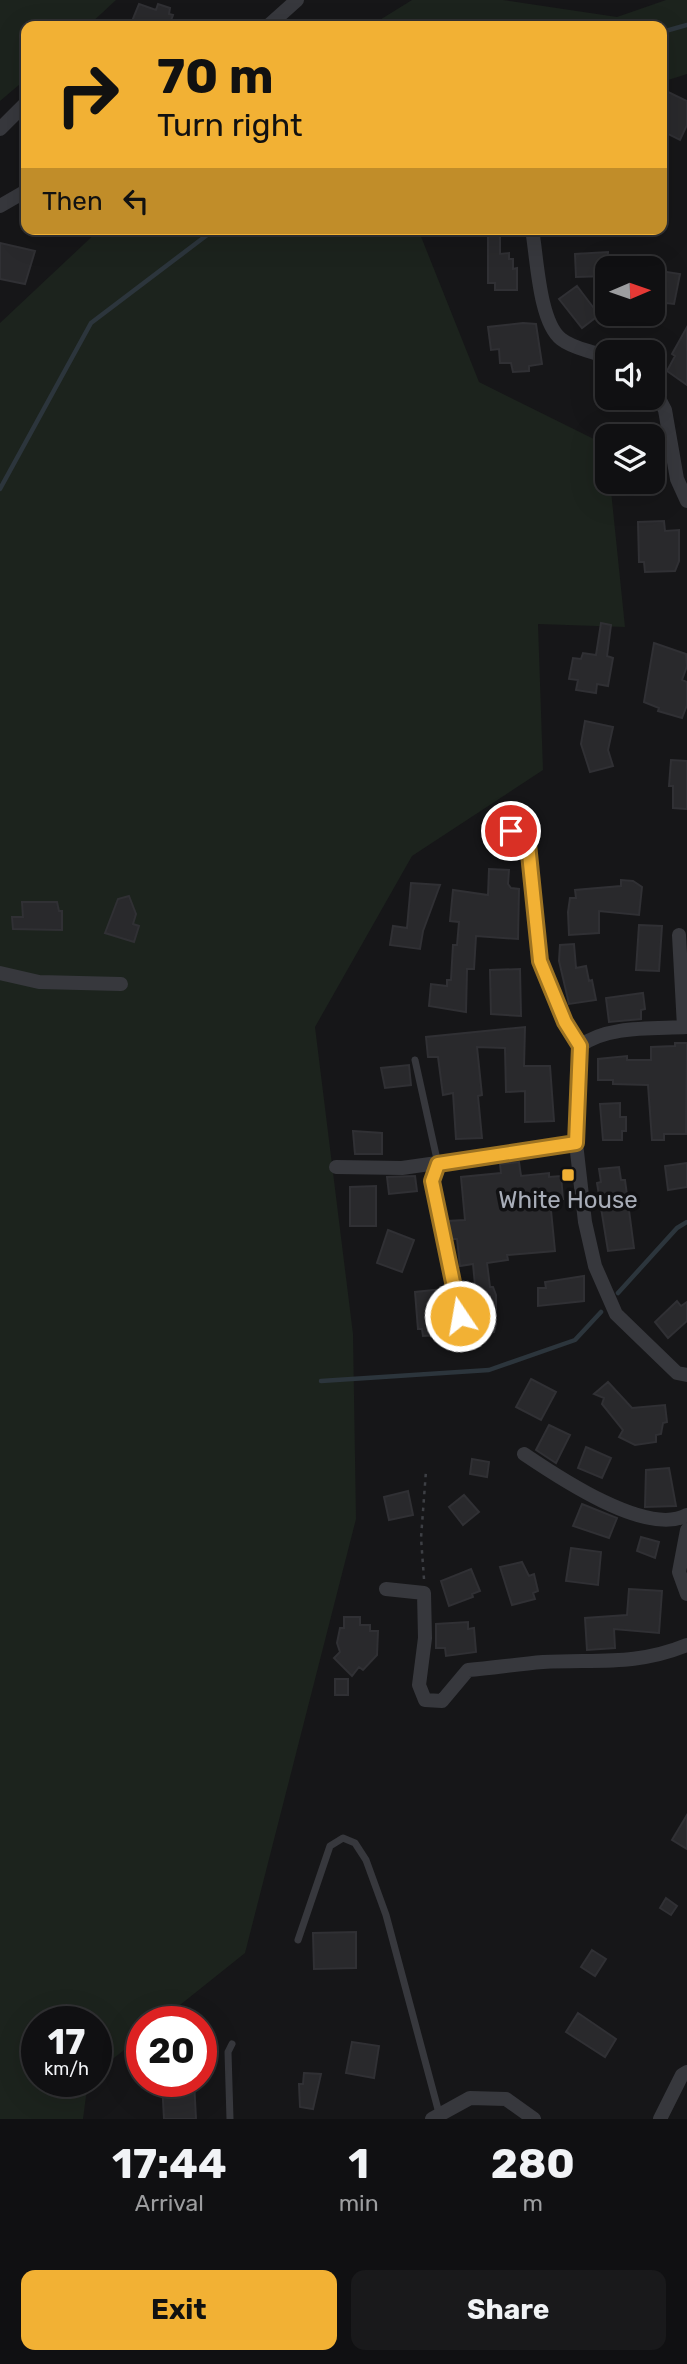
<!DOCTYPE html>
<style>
:root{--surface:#101012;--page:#19191b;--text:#f1f3f6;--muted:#9c9d9f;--line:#303032;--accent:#f2b134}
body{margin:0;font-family:Rubik,sans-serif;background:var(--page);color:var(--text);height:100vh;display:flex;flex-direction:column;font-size:26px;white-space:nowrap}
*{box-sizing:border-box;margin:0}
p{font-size:23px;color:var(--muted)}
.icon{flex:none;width:38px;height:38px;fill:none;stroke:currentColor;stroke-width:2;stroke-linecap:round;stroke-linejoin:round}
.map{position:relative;height:2119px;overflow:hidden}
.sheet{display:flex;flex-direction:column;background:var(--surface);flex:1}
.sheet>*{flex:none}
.hud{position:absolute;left:21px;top:21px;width:646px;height:214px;border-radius:14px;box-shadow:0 7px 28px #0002,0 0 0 2px var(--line);background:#f2b134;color:#111;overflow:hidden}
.needle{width:46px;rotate:88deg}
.controls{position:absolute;left:595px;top:256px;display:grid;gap:14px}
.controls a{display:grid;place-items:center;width:70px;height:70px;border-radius:14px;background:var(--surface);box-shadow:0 7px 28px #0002,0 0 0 2px var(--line);font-size:35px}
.speed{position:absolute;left:21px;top:2006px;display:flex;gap:14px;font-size:35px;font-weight:700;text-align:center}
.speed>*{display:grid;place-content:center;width:91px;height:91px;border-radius:50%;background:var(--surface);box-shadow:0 7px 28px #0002,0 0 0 2px var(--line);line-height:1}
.speed small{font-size:18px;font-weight:400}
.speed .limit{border:10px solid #d22;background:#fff;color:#111}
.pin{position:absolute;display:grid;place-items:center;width:60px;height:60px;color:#fff;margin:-30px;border:4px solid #fff;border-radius:50%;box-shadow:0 2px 7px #0007}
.me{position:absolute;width:77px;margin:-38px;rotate:348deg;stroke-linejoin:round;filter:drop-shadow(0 0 5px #0008)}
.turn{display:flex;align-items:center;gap:24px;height:147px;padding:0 21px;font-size:32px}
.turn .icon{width:91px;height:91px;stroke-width:2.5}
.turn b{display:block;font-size:49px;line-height:60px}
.then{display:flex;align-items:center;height:66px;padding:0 21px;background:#0003;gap:14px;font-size:26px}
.eta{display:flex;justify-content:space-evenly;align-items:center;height:119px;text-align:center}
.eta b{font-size:42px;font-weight:700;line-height:49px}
.action{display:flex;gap:14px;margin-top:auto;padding:14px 21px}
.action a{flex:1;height:80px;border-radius:14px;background:var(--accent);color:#111;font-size:28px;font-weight:700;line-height:80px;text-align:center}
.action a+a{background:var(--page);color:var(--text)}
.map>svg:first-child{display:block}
.green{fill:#1c231d}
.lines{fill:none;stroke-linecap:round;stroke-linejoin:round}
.stream{stroke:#2c353c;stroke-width:4.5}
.building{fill:#29292c;stroke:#303034;stroke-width:2}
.path{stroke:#3d3f44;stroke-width:2.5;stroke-dasharray:3.5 5;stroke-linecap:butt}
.lane{stroke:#37383d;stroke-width:7}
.street{stroke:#37383d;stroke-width:14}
.route-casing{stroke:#9d7322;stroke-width:18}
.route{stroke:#f2b134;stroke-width:12}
.poi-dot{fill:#f2b134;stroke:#111113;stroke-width:2.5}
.labels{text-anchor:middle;stroke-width:7;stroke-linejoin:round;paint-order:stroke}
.poi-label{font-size:24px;fill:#a8adb8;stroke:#111113}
</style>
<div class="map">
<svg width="687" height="2119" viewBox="0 0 687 2119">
<rect width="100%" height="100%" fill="#161618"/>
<path class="green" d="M0,0H116L88,26H26V79L0,101Z
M412,0H503L617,17L666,0H687V74L662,82V26H370Z
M100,229H418L479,382L606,445L607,481H610L625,627L538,624L543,770L412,856L315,1027L353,1334L356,1519L245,1953L160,2021H142V2036L96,2072V2021H37V2081H88L83,2119H0V323Z"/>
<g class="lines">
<path class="stream" d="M662,32L687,25
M0,489L91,323L215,229
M618,1293L677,1228L687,1222
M321,1381L489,1370L575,1340L601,1312"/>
</g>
<path class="building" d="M139,4L156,10L158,4L170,8L169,14L173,15L169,26H130Z
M666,91L687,101V125L680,140L662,131V100Z
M488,229H500V254L509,253V259H513V269L517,268V290H495V283H488Z
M0,243L35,251L25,284L0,279Z
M608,252L607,276L576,277L575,254Z
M654,270L680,274L674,304L666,303L664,309L653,308Z
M577,286L599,315L582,328L559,299Z
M523,323L536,324L542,364L529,366V371L513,372L511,363H500L499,349L491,350L488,327Z
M687,327V385L667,371L675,356L672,354Z
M664,521L665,531L679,530V561L675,571L645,572L644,562H639L638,522Z
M601,623L611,625L607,656L613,658L608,686L597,684L596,693L576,690L578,680L569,679L573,658L581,659L583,653L596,655Z
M654,643L686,654L687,666L682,680L687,682V705L682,718L658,711L659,708L644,702Z
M585,721L613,727L608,750L613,766L590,772L581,744Z
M671,760L687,761V809L673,808V786H669Z
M489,869L509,870L508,884L511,888L519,889L518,939L476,936L474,969H467L466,1012L429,1006L431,984L447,986V980H451L453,945H457L459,922L450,921L453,890L488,895Z
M621,880L633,881L642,887L639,915L599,911V933L569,935L568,912L570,898H576L575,890L621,886Z
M411,883L440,885L423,931L420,949L390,945L393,926L407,928Z
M129,896L136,914L133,924L139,926L134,942L105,933L118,899Z
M22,902H57L59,911H62V930L13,929L12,917H23Z
M639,925L662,926L659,971L636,970Z
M574,944L576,968L586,966L589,981L592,980L596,1000L569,1004L559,961L560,945Z
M520,969L521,1016L491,1014L490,970Z
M643,993L645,1009L641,1010V1019L609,1022L606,998Z
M525,1027L524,1066H550L554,1121L525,1122V1091L506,1092L505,1048L477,1047L482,1095L478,1096L482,1138L456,1139L453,1093L443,1095L438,1057H428L426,1037Z
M675,1043H687L686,1134H664V1140H652L648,1085L613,1084V1080H598V1059L627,1056V1060H651V1047L675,1046Z
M409,1065L411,1085L385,1088L381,1068Z
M620,1103V1117H626V1131H622V1140H603L600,1104Z
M353,1131L382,1133V1154H355Z
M519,1162L521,1176L549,1173V1177L561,1176L563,1199L550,1200L555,1251L507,1255L508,1260L487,1263L490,1287H493L496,1295V1324L494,1332L476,1334V1326H469V1313L470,1296H476L473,1264L460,1266L457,1239H450L447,1221L465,1220L461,1177L501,1173L500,1164Z
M687,1163V1187L668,1190L665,1166Z
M619,1167L621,1180H625L634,1248L608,1251L597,1183L601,1182L599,1169Z
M415,1176L417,1191L389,1194L387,1177Z
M376,1186V1226H350V1187Z
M388,1230L414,1240L402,1272L377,1263Z
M584,1276V1301L538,1306V1288H546L545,1282Z
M443,1289L444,1314H442L441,1335L423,1336L422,1329H418L415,1292Z
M677,1301L681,1306L687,1302V1321L668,1338L655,1322Z
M531,1379L556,1392L541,1420L516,1407Z
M608,1382L632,1408L665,1405L667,1422L663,1423L661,1434L656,1435V1442L635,1445L619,1437L623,1430L602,1404L604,1398L594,1394Z
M549,1425L570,1435L556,1463L536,1450Z
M586,1447L611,1458L602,1478L578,1468Z
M472,1459L489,1462L487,1477L470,1474Z
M669,1468L676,1506L645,1507L646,1470Z
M408,1491L413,1515L389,1520L384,1497Z
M464,1495L479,1512L463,1525L449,1507Z
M582,1504L617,1518L609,1538L573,1526Z
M641,1537L659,1542L655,1558L637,1551Z
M571,1548L601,1552L598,1585L566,1581Z
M522,1562L529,1576L534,1574L538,1591L533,1593L535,1599L512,1605L500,1567Z
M471,1569L480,1591L472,1594L473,1597L449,1606L441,1581Z
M629,1589L662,1591L659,1633L614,1629L615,1648L587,1650L585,1618L627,1615Z
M344,1617H360V1625H370V1631H378L377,1655L363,1670L359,1667L352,1676L334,1658L340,1652L337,1643L340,1628H344Z
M468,1622V1629L474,1628L476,1652L446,1656L445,1648H436V1624Z
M335,1679H348V1695H335Z
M687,1815V1849L672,1840Z
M666,1898L677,1906L671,1915L660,1908Z
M356,1932V1968L314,1969L313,1933Z
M592,1950L606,1959L595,1976L581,1967Z
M578,2013L616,2039L605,2057L566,2032Z
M352,2042L379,2046L374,2078L346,2073Z
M304,2073L321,2074L313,2109L300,2107L299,2084H303Z
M194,2081L196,2119H164L162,2082Z"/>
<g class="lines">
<path class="path" d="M424,1579L421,1538L426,1471"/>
<path class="lane" d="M415,1060L438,1164L432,1181L460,1316
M298,1940L330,1846L343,1838L355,1843L366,1860L386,1915L439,2113
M230,2119L228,2052L232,2044"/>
<path class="street" d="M268,26L297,0
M0,129L26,103
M0,206L26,191
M532,229C537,257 539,322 561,339C575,350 592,350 607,358
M653,387L665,410L677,479L687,501
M494,833L521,834L528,844L540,961L565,1022L580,1046L576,1143L585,1222L595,1266L616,1314L677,1373L687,1375
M679,935L684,1027
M0,973L39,982L121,984
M580,1046C607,1025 654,1029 687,1027
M336,1167L402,1168L576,1143
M524,1454C558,1477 647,1537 687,1515
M687,1530L679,1572L687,1594
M386,1589L424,1593L425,1638L419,1685L425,1700L442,1701L468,1670C493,1668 518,1664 543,1662C596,1659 636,1666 687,1645
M432,2119L470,2098L506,2099L534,2119
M660,2119L682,2075L687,2072"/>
</g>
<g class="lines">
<defs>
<path id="route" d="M460,1316L432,1181L438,1164L576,1143L580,1046L565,1022L540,961L528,844L521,834L511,831"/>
</defs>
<use href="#route" class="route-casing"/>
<use href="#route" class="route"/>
</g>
<rect class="poi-dot" x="561" y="1168" width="14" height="14" rx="3.5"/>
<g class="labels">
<g class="poi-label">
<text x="568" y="1208">White House</text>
</g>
</g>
</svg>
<div class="controls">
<a><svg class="needle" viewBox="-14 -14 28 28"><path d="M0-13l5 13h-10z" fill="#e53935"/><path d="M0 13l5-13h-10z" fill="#9c9d9f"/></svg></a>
<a><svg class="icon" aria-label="sound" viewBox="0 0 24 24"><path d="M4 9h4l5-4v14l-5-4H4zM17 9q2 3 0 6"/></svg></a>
<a><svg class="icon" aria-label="layers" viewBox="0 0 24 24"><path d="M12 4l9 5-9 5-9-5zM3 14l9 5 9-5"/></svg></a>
</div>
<div class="speed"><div>17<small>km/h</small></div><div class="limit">20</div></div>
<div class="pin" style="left:511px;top:831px;background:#d93025"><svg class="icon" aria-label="arrive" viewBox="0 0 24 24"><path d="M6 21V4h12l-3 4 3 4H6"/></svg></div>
<svg class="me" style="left:460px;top:1316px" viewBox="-20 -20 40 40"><circle r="17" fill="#f2b134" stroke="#fff" stroke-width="3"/><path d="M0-11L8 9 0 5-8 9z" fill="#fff"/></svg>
<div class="hud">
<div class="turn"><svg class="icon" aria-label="right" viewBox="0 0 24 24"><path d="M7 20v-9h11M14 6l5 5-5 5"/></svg><div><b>70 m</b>Turn right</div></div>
<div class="then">Then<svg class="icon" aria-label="left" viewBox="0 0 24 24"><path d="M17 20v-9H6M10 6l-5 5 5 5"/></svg></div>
</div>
</div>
<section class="sheet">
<div class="eta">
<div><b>17:44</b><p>Arrival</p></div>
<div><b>1</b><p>min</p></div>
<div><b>280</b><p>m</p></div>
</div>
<div class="action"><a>Exit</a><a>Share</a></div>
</section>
